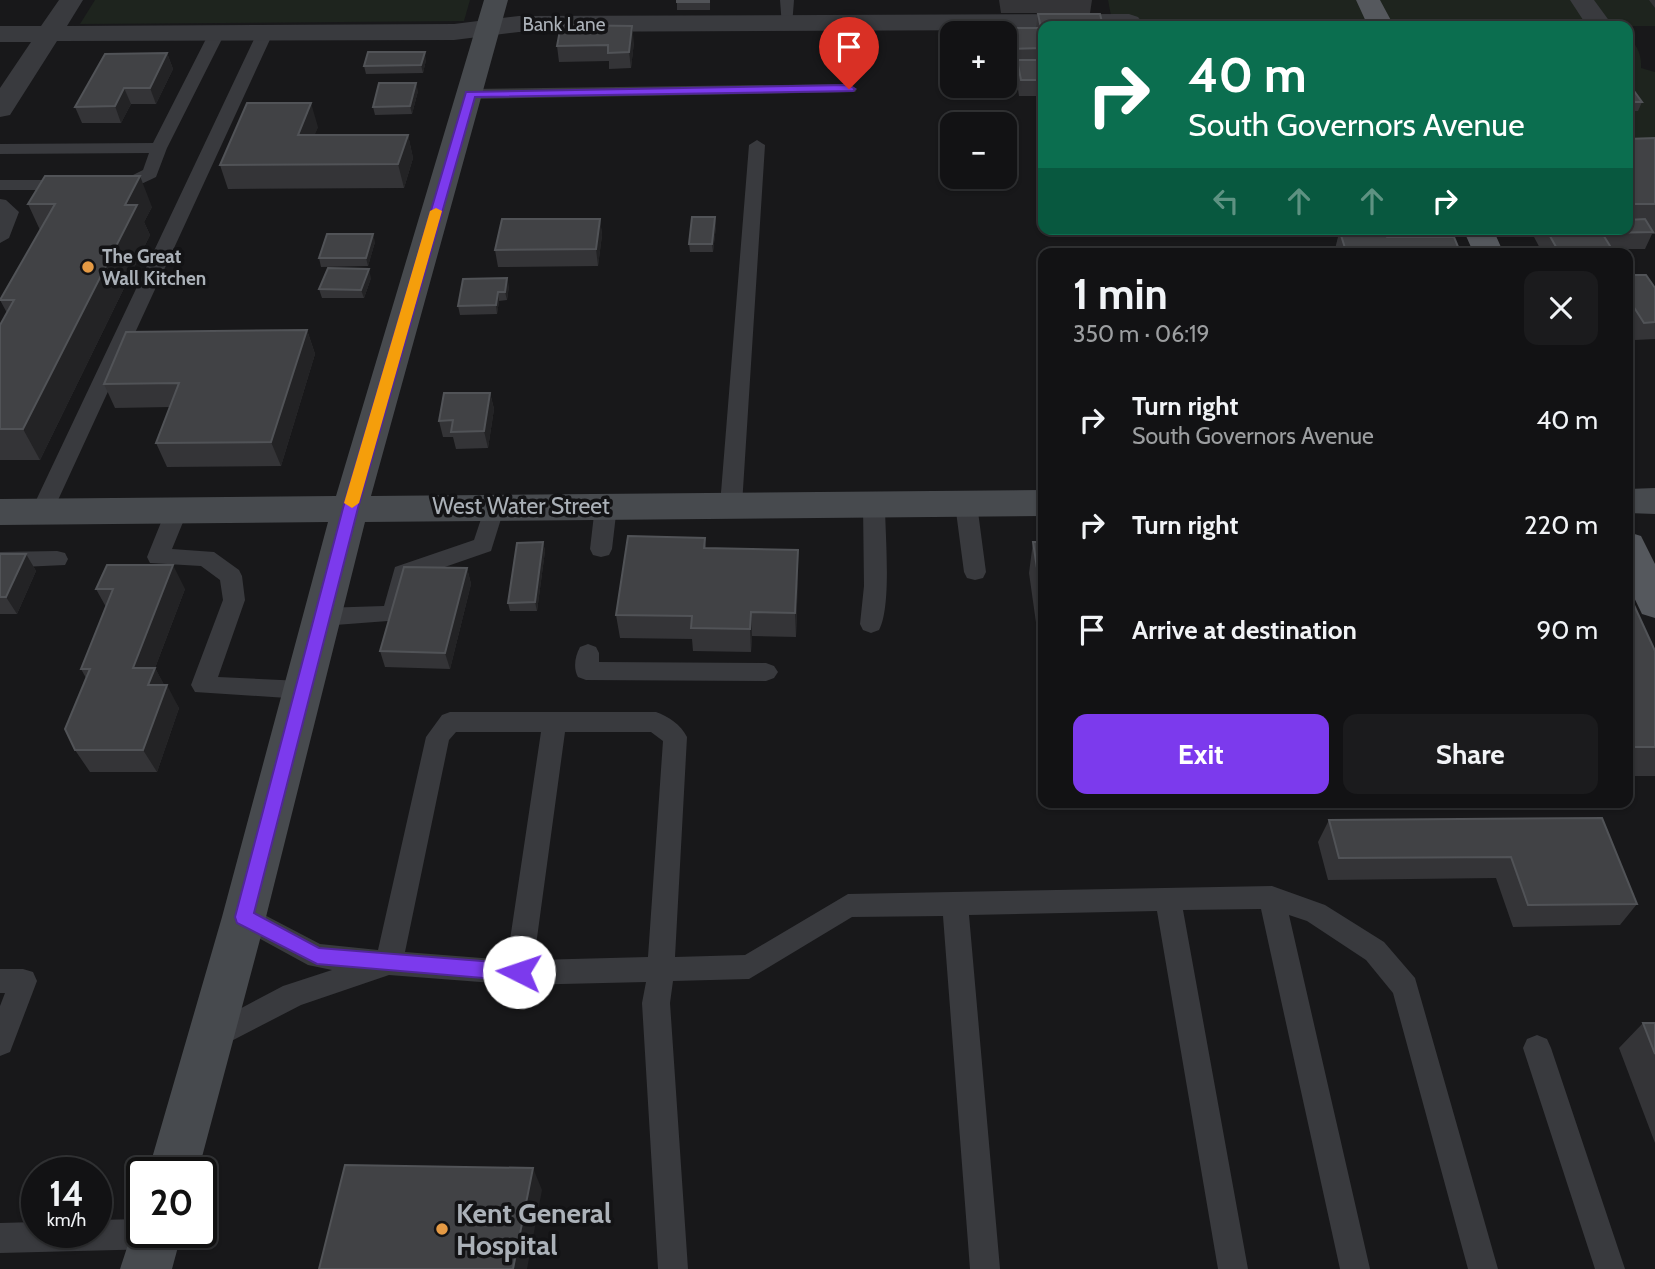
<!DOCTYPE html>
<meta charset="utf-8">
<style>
:root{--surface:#121214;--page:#1b1b1d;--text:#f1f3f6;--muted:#9c9ea0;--line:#313234;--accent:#7c3aed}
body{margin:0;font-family:Cabin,sans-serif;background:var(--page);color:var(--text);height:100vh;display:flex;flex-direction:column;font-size:26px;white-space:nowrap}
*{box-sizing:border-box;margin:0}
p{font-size:23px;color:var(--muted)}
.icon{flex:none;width:38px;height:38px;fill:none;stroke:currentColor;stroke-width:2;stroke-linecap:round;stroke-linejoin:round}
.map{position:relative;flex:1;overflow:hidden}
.sheet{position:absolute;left:1038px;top:248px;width:595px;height:560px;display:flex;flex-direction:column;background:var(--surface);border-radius:14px;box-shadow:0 2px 5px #0004,0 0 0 2px var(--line)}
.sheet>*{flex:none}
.top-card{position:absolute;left:1038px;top:21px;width:595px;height:214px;border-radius:14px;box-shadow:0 2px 5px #0004,0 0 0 2px var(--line);background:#0b6e4f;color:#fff;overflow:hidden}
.buttons{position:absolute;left:940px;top:21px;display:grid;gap:14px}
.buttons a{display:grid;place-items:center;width:77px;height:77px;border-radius:14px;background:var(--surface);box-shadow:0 2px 5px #0004,0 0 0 2px var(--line);font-size:35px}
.speed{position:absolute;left:21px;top:1157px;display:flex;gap:14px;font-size:35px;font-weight:700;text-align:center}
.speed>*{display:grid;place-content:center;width:91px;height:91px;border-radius:50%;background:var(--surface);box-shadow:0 2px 5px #0004,0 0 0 2px var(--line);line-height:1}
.speed small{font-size:18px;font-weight:400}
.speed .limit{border:4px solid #111;border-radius:10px;background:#fff;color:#111}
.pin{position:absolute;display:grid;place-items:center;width:60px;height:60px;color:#fff;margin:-72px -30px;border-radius:50% 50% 50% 0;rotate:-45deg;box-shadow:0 0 7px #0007}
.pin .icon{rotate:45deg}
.me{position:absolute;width:77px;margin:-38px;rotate:274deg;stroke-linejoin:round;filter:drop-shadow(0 0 5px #0008)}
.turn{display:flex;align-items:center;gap:24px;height:147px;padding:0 35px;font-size:32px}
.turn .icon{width:91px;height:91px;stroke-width:2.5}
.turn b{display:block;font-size:49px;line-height:60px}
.lanes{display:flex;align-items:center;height:66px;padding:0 35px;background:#0003;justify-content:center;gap:35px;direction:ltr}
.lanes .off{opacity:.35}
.round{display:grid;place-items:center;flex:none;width:74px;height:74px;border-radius:14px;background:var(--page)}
.headline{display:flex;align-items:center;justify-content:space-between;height:119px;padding:0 35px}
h1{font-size:42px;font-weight:700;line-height:52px}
.primary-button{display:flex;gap:14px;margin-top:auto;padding:14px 35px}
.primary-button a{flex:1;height:80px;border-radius:14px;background:var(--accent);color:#fff;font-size:28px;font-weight:700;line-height:80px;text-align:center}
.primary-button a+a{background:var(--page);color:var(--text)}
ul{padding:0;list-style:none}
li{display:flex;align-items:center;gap:21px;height:105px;padding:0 35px}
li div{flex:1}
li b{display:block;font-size:26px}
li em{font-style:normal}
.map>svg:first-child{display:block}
.green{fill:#1e241e}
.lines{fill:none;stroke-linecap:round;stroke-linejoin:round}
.lane{fill:#393a3e;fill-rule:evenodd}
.street{fill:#393a3e;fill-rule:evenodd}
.secondary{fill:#474a4e;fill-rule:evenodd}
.primary{fill:#55585d;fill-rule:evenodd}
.wall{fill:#343437}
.shaded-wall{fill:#232325}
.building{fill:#414245;stroke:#515357;stroke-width:2}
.route{fill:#7c3aed;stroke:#51269a;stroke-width:2}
.slow{fill:#f59e0b}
.poi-dot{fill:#e59a44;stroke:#131315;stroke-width:2.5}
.labels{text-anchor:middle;stroke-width:7;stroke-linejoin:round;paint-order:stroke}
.far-street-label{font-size:19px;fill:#abb1b8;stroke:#131315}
.far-poi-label{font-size:19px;font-weight:bold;fill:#abb1b8;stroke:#131315;text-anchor:start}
.street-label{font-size:23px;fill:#abb1b8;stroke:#131315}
.near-poi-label{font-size:28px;font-weight:bold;fill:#abb1b8;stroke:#131315;text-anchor:start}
</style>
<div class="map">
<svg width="1655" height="1269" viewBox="0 0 1655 1269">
<rect width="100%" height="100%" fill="#18181a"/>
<path class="green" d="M95,0H470L464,21L80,24Z
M1108,0H1655V26H1113Z
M1628,34C1636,46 1642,53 1641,68L1655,72V168H1628Z"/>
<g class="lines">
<path class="lane" d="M780,0H794L792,26H782Z
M217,28L225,33L167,148L156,177C141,184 117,198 102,184L105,180L125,179L143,170L149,153L0,154V144L153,143L209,33Z
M265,28L273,33L53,511L49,516L42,519L35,516L31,511L257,33Z
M849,84L857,89L855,92L470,99L462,94L470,89Z
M757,140L765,145L742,505L738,510L731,512L724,510L720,505L749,145Z
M0,180H70L79,185L70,190H0Z
M0,199L6,200L19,212L9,238L0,243Z
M874,497L881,499L885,504C885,534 892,606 879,630L871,633L863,630L860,624L864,586L863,504L867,499Z
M966,497L973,499L977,504L986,572L983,578L975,580L967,578L964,572L955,504L959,499Z
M494,498L501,501L505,506L491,551L413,578L401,620L322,626L314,623L311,617L314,611L322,608L384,606L395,567L474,540L487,501Z
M606,498L613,501L617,506L612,549L609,555L601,557L593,555L590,549L595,506L599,501Z
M177,502L184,505L188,510L172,549L214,552L239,570L242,576L245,600L218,677L302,681L310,683L314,690L310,697L302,699L195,692L191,685L223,600L220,580L201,566L150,563L147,557L166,510L170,505Z
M57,551L65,553L68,559L65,565L0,568V552Z
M588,644L596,647L599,653V662L766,663L774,666L778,672L774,678L766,681L586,680L578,677C573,668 575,656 580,647Z
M450,712H656C668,716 681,725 687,737L675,957L745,955L848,894L1272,886L1325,905L1384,942L1415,978L1498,1269H1468L1393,993L1366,960L1307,921L1289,915L1370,1269H1340L1261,909L1183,910L1248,1269H1218L1157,911L969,915L1000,1269H970L943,916L852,917L749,979L673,981L670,1003L688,1269H658L642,1003L646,982L519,985L389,975L301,1005L210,1052L200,1048L196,1039L200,1030L283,986L332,970L308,965L235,925L231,917L235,909L244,905L253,909L320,944L378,950L426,737L442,715ZM456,732H541L507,960L405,952L449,740ZM565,732H651L663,741L648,957L534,960Z
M0,969H23L33,972L37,981L10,1052L0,1056V1006L5,993H0Z
M1537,1035L1547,1039L1551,1048L1625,1269H1595L1523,1048L1527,1039Z
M142,1219V1232H170L167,1245L156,1249L0,1253V1223L37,1222V1232H96V1220Z"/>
<path class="street" d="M59,0H83L67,26L454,24L519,16L1129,14L1138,17L1142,22L1139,26H1043V30L519,32L454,40L57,41L10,115L0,117V88L31,42H0V26H41Z
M1570,0H1594L1613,26H1587Z"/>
<path class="secondary" d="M484,0H508L371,496L1043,490V516L365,522L266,917L198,1172H148L222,917L328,522L0,525V499L336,496Z
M1655,488V514L1628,513V489Z
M142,1212V1232H182L172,1269H120L138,1214Z"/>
<path class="primary" d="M1356,0H1380L1394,26H1368Z
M1463,229H1493L1504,254H1474Z
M1628,532L1641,536L1655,564V618L1642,614L1628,585Z"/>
</g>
<path class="wall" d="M677,0H710V10H677Z
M999,0H1092L1090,13H1001Z
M1649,0H1655V8Z
M1038,14L1043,26V96H1019L1016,76L1017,64H1004V33H995L996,28H1036Z
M634,42L631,68L609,69V61L559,62L557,46Z
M167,53L173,69L156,104H131L121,123H82L75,107Z
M426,60L423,73L366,74L364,66Z
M418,91L412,114L375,115L373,107Z
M1628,91L1642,102L1638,111H1628Z
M318,127L314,135H408L413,158L404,188L228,189L220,165Z
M1655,138V234H1652L1645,249H1612L1615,254H1543L1534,237L1537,229H1628V139Z
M45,176L152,207L144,222L150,235L40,460H0V325L7,313L0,300L40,230L28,204Z
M715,217L716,226L713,252H690L689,244Z
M600,219L602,235L598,266L498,267L495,250Z
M1284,229H1444L1441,237H1387L1461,254H1336L1335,249L1338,237H1287Z
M375,242L368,266L321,267L319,258Z
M1628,275L1655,288V339L1635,340L1628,328Z
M371,278L364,298H322L319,289Z
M509,286L507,300L499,301L497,314L460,315L458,306Z
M307,330L315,354L281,466L167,467L156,443L170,407L115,408L104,384Z
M490,393L494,409L488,448L456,449L453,437H443L439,421Z
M705,538L706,548L798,574L796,637L752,636L751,652L693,651L692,639L620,638L616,615Z
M543,542L545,551L537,611H510L508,603Z
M1033,542H1043V672L1029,573Z
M0,554H26L36,571L17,614H0Z
M467,568L471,584L450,669L385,667L380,651Z
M96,589H185L155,668L164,685L179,708L157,772H90L75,750L86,678L81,669L106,607Z
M1628,592L1655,651V776H1628Z
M1602,818L1637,904L1620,925L1513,927L1496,878L1328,880L1318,842L1329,820Z
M1643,1023H1655V1143L1619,1048Z"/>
<path class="shaded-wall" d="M632,26L634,42L631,68L629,52Z
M425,52L426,60L423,73L421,65Z
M167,53L173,69L156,104L150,88Z
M416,83L418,91L412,114L410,106Z
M124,88L131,104L121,123L115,106Z
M311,103L318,127L305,159L298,135Z
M408,135L413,158L404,188L398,164Z
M140,176L152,207L144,222L150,235L40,460L23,429L125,205Z
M715,217L716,226L713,252L712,244Z
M600,219L602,235L598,266L596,249Z
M373,234L375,242L368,266L366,258Z
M369,269L371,278L364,298L361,290Z
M507,278L509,286L507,300L505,292Z
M498,292L499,301L497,314L496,305Z
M307,330L315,354L281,466L271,442Z
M490,393L494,409L488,448L484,431Z
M543,542L545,551L537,611L535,602Z
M798,550V574L796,637L795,613Z
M26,554L36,571L17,614L6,597Z
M173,565L185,589L155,668L166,688L167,685L179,708L157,772L143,750L133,668Z
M467,568L471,584L450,669L445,653Z
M751,612L752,636L751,652L750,629Z
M533,1168L542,1190L527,1269H513Z"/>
<path class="building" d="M677,0H709V2H677Z
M1038,14H1100L1103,26H1043V48L1004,49V33H996V28H1041Z
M561,25L632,26L629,52L608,53V45L557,46Z
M368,52H425L421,65L364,66Z
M167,53L150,88H124L115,106L75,107L105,54Z
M1017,60H1043V80H1021Z
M379,83H416L410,106L373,107Z
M1628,91H1634L1642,102H1628Z
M247,103H311L298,135H408L398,164L220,165Z
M1655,138V204H1628V139Z
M45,176H140L125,205H137L23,429H0V325L14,300H0L55,204H28Z
M692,217H715L712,244H689Z
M502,219H600L596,249L495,250Z
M1645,219L1653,232L1602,233L1615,254H1560L1546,229H1628V220Z
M1340,232L1383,233L1387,237H1454L1461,254H1389L1387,249L1345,248Z
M327,234H373L366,258H319Z
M328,268L369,269L361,290L319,289Z
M1628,275H1646L1655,288V322L1644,323L1628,298Z
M507,278L505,292H498L496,305L458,306L463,279Z
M307,330L271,442L156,443L179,383L104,384L126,332Z
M444,393H490L484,431L451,432L453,420L439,421Z
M628,536L705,538L704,548L798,550L795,613L751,612L750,629L691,628L692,616L616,615Z
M543,542L535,602L508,603L517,543Z
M1033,542H1043V607Z
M0,554H26L6,597H0Z
M107,565H173L133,668H155L148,685H167L143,750H75L65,729L90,669H81L113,589H96Z
M404,567L467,568L445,653L380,651Z
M1628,592L1655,651V747H1628Z
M1602,818L1637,904L1528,905L1511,857L1339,858L1329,820Z
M1643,1023H1655V1054Z
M345,1165L533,1168L513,1269H319Z"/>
<path class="route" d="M849,85L855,89L853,91L475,97L358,508L254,913L319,948L519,964L526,966L529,972L526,979L519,981L317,964L237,923L235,917L343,508L466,92Z"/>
<path class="slow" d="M436,208L442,211L359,503L352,508L344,503L430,211Z"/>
<g class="poi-dot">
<circle cx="88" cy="267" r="7"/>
<circle cx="442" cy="1229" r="7"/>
</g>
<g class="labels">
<g class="far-street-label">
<text x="564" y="31">Bank Lane</text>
</g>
<g class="far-poi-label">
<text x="102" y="263">The Great<tspan x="102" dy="22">Wall Kitchen</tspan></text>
</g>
<g class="street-label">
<text x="521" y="514">West Water Street</text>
</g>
<g class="near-poi-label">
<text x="456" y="1223">Kent General<tspan x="456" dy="32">Hospital</tspan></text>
</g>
</g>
</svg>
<div class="buttons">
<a>+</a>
<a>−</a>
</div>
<div class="speed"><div>14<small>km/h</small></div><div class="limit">20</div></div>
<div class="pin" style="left:849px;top:89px;background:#d93025"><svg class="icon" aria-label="arrive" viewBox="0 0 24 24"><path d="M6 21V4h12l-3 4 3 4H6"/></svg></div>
<svg class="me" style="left:519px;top:972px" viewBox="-20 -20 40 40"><circle r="19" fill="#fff"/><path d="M0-13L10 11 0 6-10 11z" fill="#7c3aed"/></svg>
<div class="top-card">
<div class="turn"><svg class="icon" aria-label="right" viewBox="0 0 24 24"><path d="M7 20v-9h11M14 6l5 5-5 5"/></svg><div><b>40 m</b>South Governors Avenue</div></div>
<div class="lanes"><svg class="icon off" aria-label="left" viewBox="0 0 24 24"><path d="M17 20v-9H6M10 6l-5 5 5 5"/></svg><svg class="icon off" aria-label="ahead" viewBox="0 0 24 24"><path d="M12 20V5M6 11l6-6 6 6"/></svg><svg class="icon off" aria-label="ahead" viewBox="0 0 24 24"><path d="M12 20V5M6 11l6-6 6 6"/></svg><svg class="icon" aria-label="right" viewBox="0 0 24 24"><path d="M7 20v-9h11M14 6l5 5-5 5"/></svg></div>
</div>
<section class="sheet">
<div class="headline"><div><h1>1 min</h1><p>350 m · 06:19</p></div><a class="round"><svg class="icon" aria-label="close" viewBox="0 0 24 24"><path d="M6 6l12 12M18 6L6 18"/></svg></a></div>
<ul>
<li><svg class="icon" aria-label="right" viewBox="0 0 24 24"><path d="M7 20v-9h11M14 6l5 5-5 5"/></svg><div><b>Turn right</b><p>South Governors Avenue</p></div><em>40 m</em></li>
<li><svg class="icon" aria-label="right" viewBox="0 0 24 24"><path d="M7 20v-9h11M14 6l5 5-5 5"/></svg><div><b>Turn right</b></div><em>220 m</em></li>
<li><svg class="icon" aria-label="arrive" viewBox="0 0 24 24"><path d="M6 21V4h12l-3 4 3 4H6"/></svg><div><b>Arrive at destination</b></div><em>90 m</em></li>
</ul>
<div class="primary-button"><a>Exit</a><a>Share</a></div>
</section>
</div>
